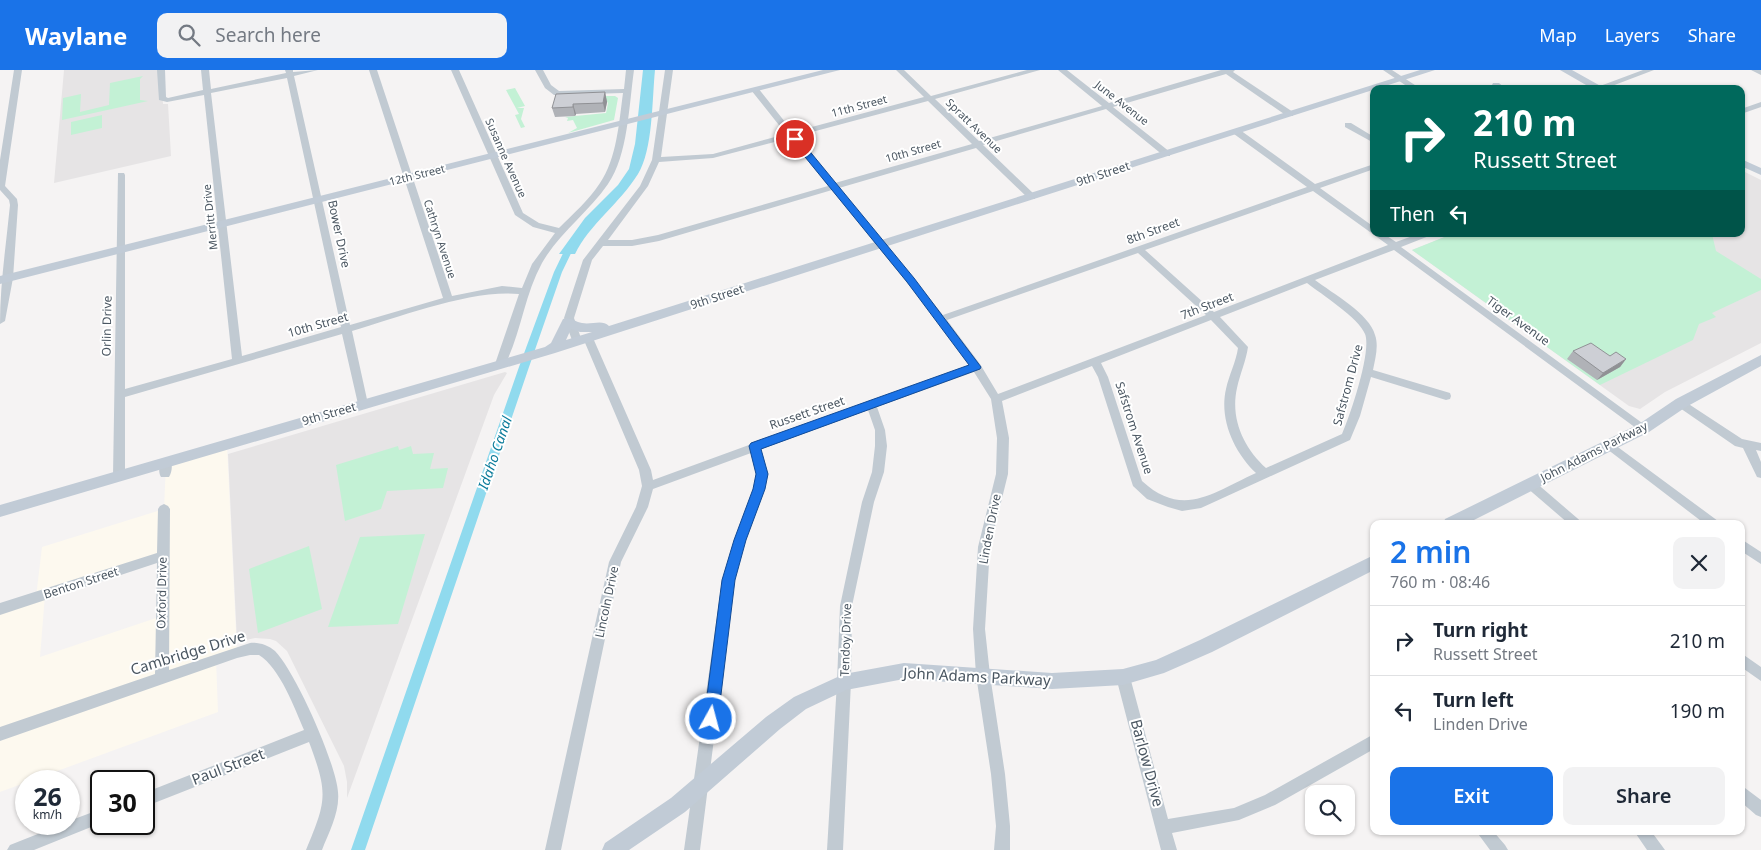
<!DOCTYPE html>
<meta charset="utf-8">
<style>
:root{--surface:#fff;--page:#f2f2f3;--text:#1f2937;--muted:#747a83;--line:#e0e1e3;--accent:#1a73e8}
body{margin:0;font-family:"Noto Sans",sans-serif;background:var(--page);color:var(--text);height:100vh;display:flex;flex-direction:column;font-size:19px;white-space:nowrap}
*{box-sizing:border-box;margin:0}
p{font-size:16px;color:var(--muted)}
.icon{flex:none;width:28px;height:28px;fill:none;stroke:currentColor;stroke-width:2;stroke-linecap:round;stroke-linejoin:round}
.map{position:relative;flex:1;overflow:hidden}
.drawer{position:absolute;left:1370px;top:450px;width:375px;height:315px;display:flex;flex-direction:column;background:var(--surface);border-radius:10px;box-shadow:0 1px 4px #0004}
.drawer>*{flex:none}
.top-card{position:absolute;left:1370px;top:15px;width:375px;height:152px;border-radius:10px;box-shadow:0 1px 4px #0004;background:#00695c;color:#fff;overflow:hidden}
.controls{position:absolute;left:1305px;top:715px;display:grid;gap:10px}
.controls a{display:grid;place-items:center;width:50px;height:50px;border-radius:10px;background:var(--surface);box-shadow:0 1px 4px #0004;font-size:25px}
.speed{position:absolute;left:15px;top:700px;display:flex;gap:10px;font-size:25px;font-weight:700;text-align:center}
.speed>*{display:grid;place-content:center;width:65px;height:65px;border-radius:50%;background:var(--surface);box-shadow:0 1px 4px #0004;line-height:1}
.speed small{font-size:12px;font-weight:400}
.speed .limit{border:2px solid #111;border-radius:8px;background:#fff;color:#111}
.pin{position:absolute;display:grid;place-items:center;width:42px;height:42px;color:#fff;margin:-21px;border:2px solid #fff;border-radius:50%;box-shadow:0 1px 5px #0007}
.me{position:absolute;width:55px;margin:-28px;rotate:7deg;stroke-linejoin:round;filter:drop-shadow(0 0 4px #0008)}
.turn{display:flex;align-items:center;gap:18px;height:105px;padding:0 20px;font-size:22px}
.turn .icon{width:65px;height:65px;stroke-width:2.5}
.turn b{display:block;font-size:35px;line-height:42px}
.then{display:flex;align-items:center;height:48px;padding:0 20px;background:#0003;gap:10px;font-size:19px}
.round{display:grid;place-items:center;flex:none;width:52px;height:52px;border-radius:10px;background:var(--page)}
.overview{display:flex;align-items:center;justify-content:space-between;height:85px;padding:0 20px}
h1{font-size:30px;font-weight:600;line-height:38px;color:var(--accent)}
.primary-button{display:flex;gap:10px;margin-top:auto;padding:10px 20px}
.primary-button a{flex:1;height:58px;border-radius:10px;background:var(--accent);color:#fff;font-size:20px;font-weight:600;line-height:58px;text-align:center}
.primary-button a+a{background:var(--page);color:var(--text)}
ul{padding:0;list-style:none}
li{display:flex;align-items:center;gap:15px;height:70px;padding:0 20px;border-top:1px solid var(--line)}
li div{flex:1}
li b{display:block;font-size:19px}
li em{font-style:normal}
header{display:flex;align-items:center;gap:30px;box-sizing:border-box;height:70px;padding:0 25px;background:var(--accent);color:#fff}
header strong{font-size:24px}
nav{display:flex;gap:28px;margin-inline-start:auto;font-size:18px}
.search{width:350px;height:45px;background:var(--page);display:flex;align-items:center;gap:12px;box-sizing:border-box;padding:0 18px;border-radius:10px;color:var(--muted);font-size:19px}
.map>svg:first-child{display:block}
.commercial{fill:#fdf9ef;fill-rule:evenodd}
.education{fill:#e6e4e5}
.green{fill:#c3f1d5}
.water{fill:#90daee}
.lines{fill:none;stroke-linecap:round;stroke-linejoin:round}
.canal{fill:#90daee;fill-rule:evenodd}
.street{fill:#c1cad2;fill-rule:evenodd}
.secondary{fill:#c1cbd6;fill-rule:evenodd}
.wall{fill:#b0b2b7}
.shaded-wall{fill:#909195}
.building{fill:#cdcfd5;stroke:#909195}
.route{fill:#1a73e8;stroke:#114b97}
.labels{text-anchor:middle;stroke-width:4;stroke-linejoin:round;paint-order:stroke}
.far-street-label{font-size:11px;fill:#4a5661;stroke:#fff}
.street-label{font-size:12px;fill:#4a5661;stroke:#fff}
.water-label{font-size:14px;font-style:italic;fill:#0c7c9b;stroke:#fff}
.near-street-label{font-size:15px;fill:#4a5661;stroke:#fff}
</style>
<header>
<strong>Waylane</strong>
<div class="search"><svg class="icon" aria-label="search" viewBox="0 0 24 24"><circle cx="10" cy="10" r="6"/><path d="M15 15l6 6"/></svg>Search here</div>
<nav><a>Map</a><a>Layers</a><a>Share</a></nav>
</header>
<div class="map">
<svg width="1761" height="780" viewBox="0 0 1761 780">
<rect width="100%" height="100%" fill="#f5f3f3"/>
<path class="commercial" d="M227,375L237,582L216,589L218,642L0,722V539L36,527L42,477L164,439L166,393ZM163,487L162,546L40,587L45,525Z"/>
<path class="education" d="M64,0H161L163,34H168L171,86L54,113Z
M1741,100L1761,110V273L1665,322L1640,339L1629,336L1412,180L1452,164H1741Z
M505,302L507,303L494,325L347,728V712L344,696L287,581L276,571L270,569L255,568L237,572L228,384Z"/>
<path class="green" d="M143,6L140,9V30L148,31L62,50L63,28L81,24L80,42L109,35L110,13Z
M515,18L525,36L517,38H524L521,49L525,57L521,58L515,45L519,44L506,20Z
M603,26H615L618,28L614,50L568,63L577,58L573,50L567,51L568,48L565,47L606,43L608,33Z
M102,45V58L71,65V52Z
M1452,164H1712L1716,181L1761,209V220L1712,243L1716,247L1699,254L1693,270L1600,315L1412,180Z
M398,376L399,380L411,376L413,384L434,383L430,399L448,398L443,418L387,421L381,439L345,451L336,395Z
M425,464L398,554L328,557L360,467Z
M309,476L322,539L258,563L249,499Z"/>
<path class="water" d="M643,0H655C652,30 653,80 638,104C620,133 589,155 575,184H559L585,148L618,115L629,99L635,74Z"/>
<g class="lines">
<path class="canal" d="M572,170L576,173L562,202L529,297L365,780H351L519,297L554,202L568,173Z"/>
<path class="street" d="M14,0H22L5,116L17,129L18,135L13,208L5,251L0,254C0,215 6,175 10,135L9,130L0,120V90Z
M157,0H165L166,27L168,28L203,20L201,0H209L211,19L286,3L285,0H293V2L318,0L294,6L350,255L443,228L369,0H377L452,226L502,216L522,218L532,194L555,163L533,157L515,145L451,0H459L523,143L539,153L559,158C573,144 589,130 600,113C617,88 619,52 623,23L554,25L545,18L535,0H543L551,15L559,21L624,19L626,0H634C629,35 628,85 608,114C588,143 559,163 542,193C524,226 521,264 504,297H496L495,294L519,224C472,219 399,247 352,261L368,334L363,338L358,334L342,264L125,327V406L123,409H115L113,406L118,103H124L125,105V319L232,289L204,25L167,32L159,30ZM287,8L341,257L242,286L211,23Z
M665,0H673L661,87L713,84L786,64L751,20L755,18H758L793,62L924,27L896,0H904L931,26L1027,0H1040L935,29L979,71L1102,36L1058,0H1067L1109,33L1221,0H1235L1233,2L1293,42V46H1287L1226,4L1113,37L1170,82V86H1164L1106,39L983,75L1035,125V129H1029L976,78L839,118L943,245L1307,117L1234,64V60H1240L1315,114L1374,94V99L1320,118L1374,157V164H1384L1396,172L1418,164H1430L1429,166L1401,177L1649,358L1648,361H1640L1394,180L1315,210C1332,223 1370,244 1375,265C1379,276 1375,289 1373,300L1450,323L1451,326L1450,329L1446,330L1371,307L1360,346L1350,370L1201,438L1182,441L1168,437L1147,429L1133,416L1098,307L1092,296L1002,331L1009,368L1008,404L990,477L985,559L990,605L1005,704L1010,756V780H994L996,756L991,704L976,605L973,559L978,477L996,404L997,368L991,329L974,302L877,337L885,360L887,376L884,402L874,432L852,536L851,612L843,780H827L837,612L840,536L862,432L872,402L875,376V360L868,340L761,379L768,404L765,419L746,470L734,510L700,780H684L722,510L734,470L753,419L756,404L751,383L653,419L648,437L621,492L561,780H545L609,492L636,437L642,416L639,400L583,268L584,266L588,265L593,268L651,400L653,410L969,295L938,251L832,120L659,171L632,176H603L592,190L574,248L582,271L581,273H573L564,248L583,190L640,116L652,90ZM928,31L972,74L835,113L797,66ZM790,68L828,116L658,165L632,170H608L648,116L659,92L713,88ZM1313,121L1388,175L1214,242L1145,180ZM1138,183L1206,245L998,324L980,294L947,250ZM1307,213C1321,224 1359,248 1365,264C1372,281 1350,346 1342,364L1266,398C1244,378 1230,349 1237,318C1240,304 1246,291 1248,277L1220,247ZM1211,250L1238,278C1236,292 1229,305 1226,319C1219,349 1234,382 1256,403C1214,422 1183,449 1142,411L1108,307L1101,293Z
M1383,0H1392L1421,19H1411Z
M1643,0H1654L1604,19H1592Z
M1751,0H1761V5Z
M1493,13H1499L1506,19H1497L1492,15Z
M1761,32V37L1741,44V39Z
M1345,53H1351L1374,67V73L1345,57Z
M1681,329L1742,369L1761,373V381L1756,380L1761,392V408L1757,407L1743,378L1735,376L1677,336L1676,333Z
M1611,372L1718,451L1720,454H1705L1607,379L1605,376Z
M166,389L170,390C173,395 172,402 169,407H161C158,402 159,395 162,390Z
M1530,410L1534,411L1584,454H1569L1526,417L1524,414L1526,411Z
M164,434L168,436L170,439L169,600L250,573C258,572 268,575 275,581C295,601 336,693 338,722C340,742 329,762 322,780H306C327,730 328,723 309,672L144,737V723L304,660C295,639 280,598 259,585H250L237,588L0,671V657L155,604L157,493L0,545V533L157,483L158,439L160,436Z
M1741,469L1761,482V494L1741,481Z
M1741,583L1761,597V611L1741,597Z
M1123,601L1128,603L1130,607L1168,749L1234,738L1265,725L1374,664V679L1275,735L1239,750L1172,763L1177,780H1161L1116,607L1118,603Z
M1741,715L1761,730V747L1756,745L1741,732Z
M101,739V753L34,780H7L10,775L63,754H69V751Z
M1476,761H1493L1505,775L1508,780H1490Z
M1634,761H1651L1665,780H1647Z"/>
<path class="secondary" d="M823,0H840L0,214V206Z
M1420,0H1435L555,283L0,447V435L545,277L551,273L563,249C572,247 575,252 582,253C592,255 602,249 609,256ZM571,259L580,262H592L566,270Z
M1560,0H1572L1606,19H1593Z
M1741,89L1761,98V105L1741,96Z
M1761,285V296L1686,337L1649,362L1466,454H1443L1445,449L1639,354L1676,329Z
M1374,485V500L1212,582L1164,603L1123,615L1052,619L904,609L846,620L806,639L780,659L685,742L629,780H602L605,773L671,728L766,647L794,627L844,604L904,593L1052,603L1123,599L1156,590L1200,570Z"/>
</g>
<path class="wall" d="M605,22L607,32L605,42L576,44L575,46L555,47L552,38Z
M1573,281L1626,289L1620,297L1597,310L1567,289Z"/>
<path class="shaded-wall" d="M605,22L607,32L605,42L603,33Z
M573,34L576,44L575,46L573,37Z
M1626,289L1620,297L1597,310L1603,303Z"/>
<path class="building" d="M605,22L603,33L573,34V37L552,38L556,24Z
M1591,273L1610,286L1616,282L1626,289L1603,303L1573,281Z"/>
<path class="route" d="M792,67H798L914,208L981,297L980,299L761,379L768,404L765,419L746,470L735,510L718,649L716,653L711,655L706,653L704,649L722,510L734,470L753,419L756,404L749,376L751,373L969,295L907,212L792,71Z"/>
<g class="labels">
<g class="far-street-label">
<text transform="translate(1122 33) rotate(38)" y="4">June Avenue</text>
<text transform="translate(859 36) rotate(-15)" y="4">11th Street</text>
<text transform="translate(974 56) rotate(44)" y="4">Spratt Avenue</text>
<text transform="translate(913 81) rotate(-16)" y="4">10th Street</text>
<text transform="translate(506 88) rotate(66)" y="4">Susanne Avenue</text>
<text transform="translate(417 105) rotate(-14)" y="4">12th Street</text>
<text transform="translate(210 147) rotate(-96)" y="4">Merritt Drive</text>
<text transform="translate(440 169) rotate(72)" y="4">Cathryn Avenue</text>
</g>
<g class="street-label">
<text transform="translate(1103 104) rotate(-18)" y="4">9th Street</text>
<text transform="translate(1153 161) rotate(-20)" y="4">8th Street</text>
<text transform="translate(339 164) rotate(78)" y="4">Bower Drive</text>
<text transform="translate(717 227) rotate(-18)" y="4">9th Street</text>
<text transform="translate(1207 236) rotate(-21)" y="4">7th Street</text>
<text transform="translate(1518 251) rotate(36)" y="4">Tiger Avenue</text>
<text transform="translate(318 255) rotate(-16)" y="4">10th Street</text>
<text transform="translate(107 256) rotate(-89)" y="4">Orlin Drive</text>
<text transform="translate(1348 315) rotate(-75)" y="4">Safstrom Drive</text>
<text transform="translate(807 343) rotate(-19)" y="4">Russett Street</text>
<text transform="translate(329 344) rotate(-16)" y="4">9th Street</text>
<text transform="translate(1134 358) rotate(72)" y="4">Safstrom Avenue</text>
<text transform="translate(1594 382) rotate(-27)" y="4">John Adams Parkway</text>
<text transform="translate(990 459) rotate(-79)" y="4">Linden Drive</text>
<text transform="translate(81 513) rotate(-18)" y="4">Benton Street</text>
<text transform="translate(162 523) rotate(-89)" y="4">Oxford Drive</text>
<text transform="translate(607 532) rotate(-78)" y="4">Lincoln Drive</text>
<text transform="translate(846 570) rotate(-88)" y="4">Tendoy Drive</text>
</g>
<g class="water-label">
<text transform="translate(495 383) rotate(-71)" y="5">Idaho Canal</text>
</g>
<g class="near-street-label">
<text transform="translate(188 583) rotate(-17)" y="5">Cambridge Drive</text>
<text transform="translate(977 607) rotate(3)" y="5">John Adams Parkway</text>
<text transform="translate(1147 693) rotate(75)" y="5">Barlow Drive</text>
<text transform="translate(228 697) rotate(-21)" y="5">Paul Street</text>
</g>
</g>
</svg>
<div class="controls">
<a><svg class="icon" aria-label="search" viewBox="0 0 24 24"><circle cx="10" cy="10" r="6"/><path d="M15 15l6 6"/></svg></a>
</div>
<div class="speed"><div>26<small>km/h</small></div><div class="limit">30</div></div>
<div class="pin" style="left:795px;top:69px;background:#d93025"><svg class="icon" aria-label="arrive" viewBox="0 0 24 24"><path d="M6 21V4h12l-3 4 3 4H6"/></svg></div>
<svg class="me" style="left:711px;top:649px" viewBox="-20 -20 40 40"><circle r="17" fill="#1a73e8" stroke="#fff" stroke-width="3"/><path d="M0-11L8 9 0 5-8 9z" fill="#fff"/></svg>
<div class="top-card">
<div class="turn"><svg class="icon" aria-label="right" viewBox="0 0 24 24"><path d="M7 20v-9h11M14 6l5 5-5 5"/></svg><div><b>210 m</b>Russett Street</div></div>
<div class="then">Then<svg class="icon" aria-label="left" viewBox="0 0 24 24"><path d="M17 20v-9H6M10 6l-5 5 5 5"/></svg></div>
</div>
<section class="drawer">
<div class="overview"><div><h1>2 min</h1><p>760 m · 08:46</p></div><a class="round"><svg class="icon" aria-label="close" viewBox="0 0 24 24"><path d="M6 6l12 12M18 6L6 18"/></svg></a></div>
<ul>
<li><svg class="icon" aria-label="right" viewBox="0 0 24 24"><path d="M7 20v-9h11M14 6l5 5-5 5"/></svg><div><b>Turn right</b><p>Russett Street</p></div><em>210 m</em></li>
<li><svg class="icon" aria-label="left" viewBox="0 0 24 24"><path d="M17 20v-9H6M10 6l-5 5 5 5"/></svg><div><b>Turn left</b><p>Linden Drive</p></div><em>190 m</em></li>
</ul>
<div class="primary-button"><a>Exit</a><a>Share</a></div>
</section>
</div>
